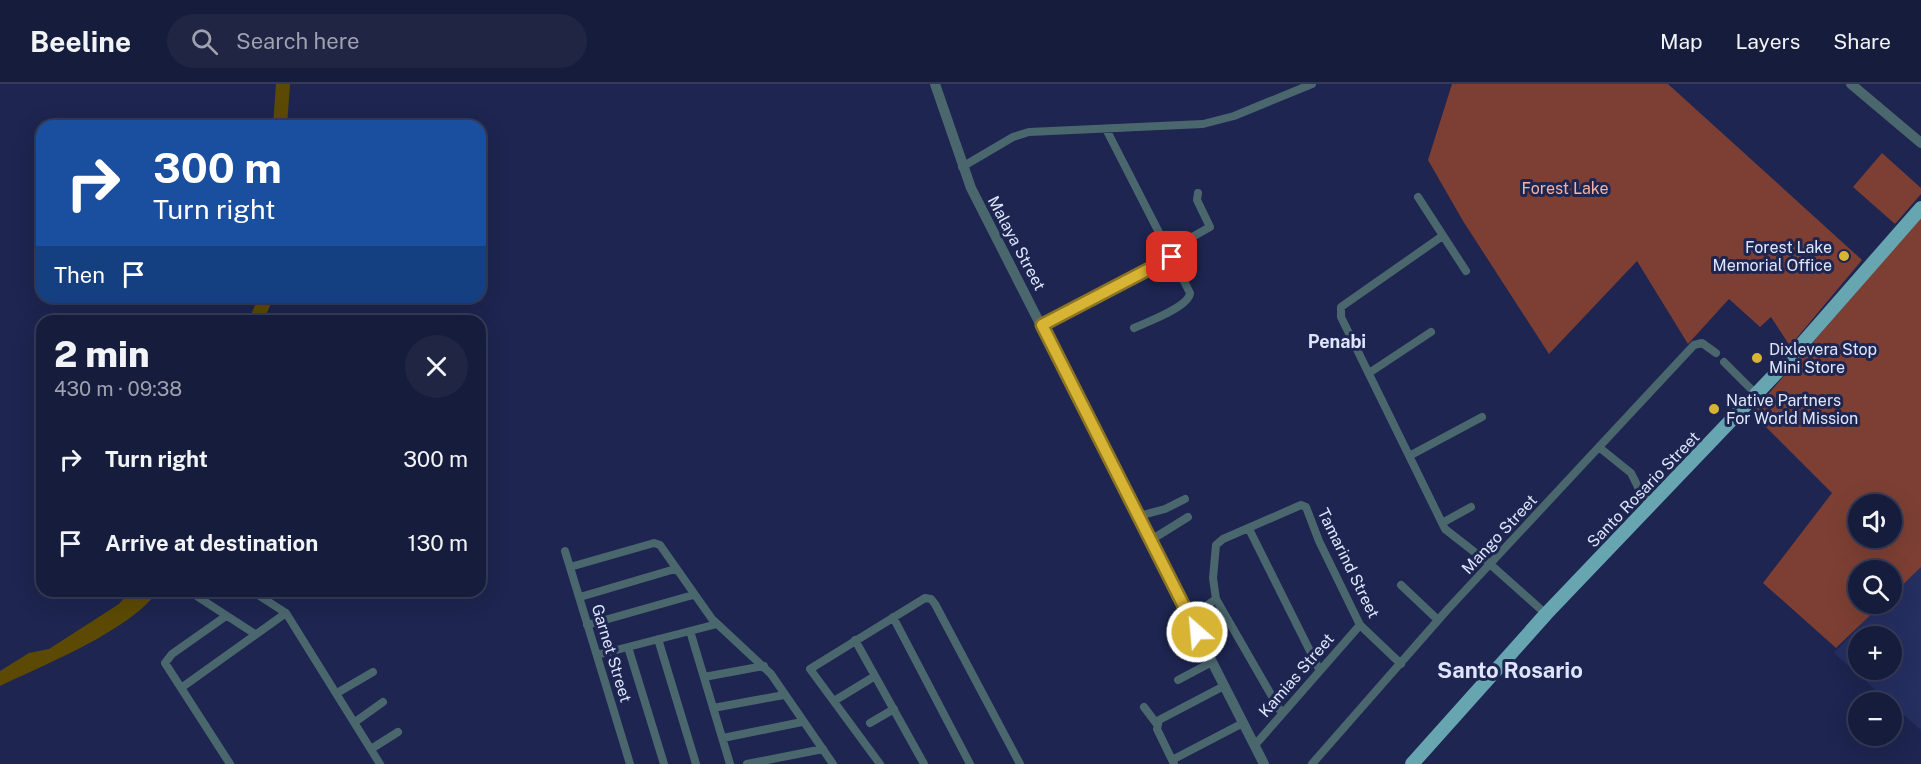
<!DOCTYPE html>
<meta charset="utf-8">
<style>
:root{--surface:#161c3c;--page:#1f2543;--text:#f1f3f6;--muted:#9ea1af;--line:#353a56}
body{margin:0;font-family:"Public Sans",sans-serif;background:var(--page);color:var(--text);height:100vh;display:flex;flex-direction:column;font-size:22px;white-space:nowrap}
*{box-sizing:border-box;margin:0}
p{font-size:20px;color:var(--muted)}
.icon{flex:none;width:33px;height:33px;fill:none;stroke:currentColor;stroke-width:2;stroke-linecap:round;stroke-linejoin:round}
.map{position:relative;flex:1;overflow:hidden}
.panel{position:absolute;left:36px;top:231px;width:450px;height:282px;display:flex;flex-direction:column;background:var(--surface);border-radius:18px;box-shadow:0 6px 24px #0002,0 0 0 2px var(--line)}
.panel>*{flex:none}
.hud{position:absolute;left:36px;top:36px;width:450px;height:183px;border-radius:18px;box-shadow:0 6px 24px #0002,0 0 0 2px var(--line);background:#1a4fa0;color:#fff;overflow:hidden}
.tools{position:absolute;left:1848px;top:410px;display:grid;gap:12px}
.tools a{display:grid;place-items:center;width:54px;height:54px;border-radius:50%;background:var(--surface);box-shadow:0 6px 24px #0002,0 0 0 2px var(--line);font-size:30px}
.pin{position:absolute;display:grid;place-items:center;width:51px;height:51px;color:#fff;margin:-26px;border-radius:12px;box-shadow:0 3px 9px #0006}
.me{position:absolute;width:66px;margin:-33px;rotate:333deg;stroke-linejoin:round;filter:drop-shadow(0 0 4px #0008)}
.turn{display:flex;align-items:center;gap:21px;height:126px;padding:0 18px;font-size:27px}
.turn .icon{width:78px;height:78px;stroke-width:2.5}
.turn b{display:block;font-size:42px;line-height:51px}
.then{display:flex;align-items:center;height:57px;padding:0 18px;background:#0003;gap:12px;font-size:22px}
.round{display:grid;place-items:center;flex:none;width:63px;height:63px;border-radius:32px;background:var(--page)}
.head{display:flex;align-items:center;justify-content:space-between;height:102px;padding:0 18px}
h1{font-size:36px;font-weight:800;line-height:45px}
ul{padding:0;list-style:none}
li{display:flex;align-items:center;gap:18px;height:84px;padding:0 18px}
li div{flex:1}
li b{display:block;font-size:22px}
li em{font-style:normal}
header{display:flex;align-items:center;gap:36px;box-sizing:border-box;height:84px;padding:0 30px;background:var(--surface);border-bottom:2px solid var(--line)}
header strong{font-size:28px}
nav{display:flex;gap:33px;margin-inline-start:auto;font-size:21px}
.search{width:420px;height:54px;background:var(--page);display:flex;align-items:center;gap:15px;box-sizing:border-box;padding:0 21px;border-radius:33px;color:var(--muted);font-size:22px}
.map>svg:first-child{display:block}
.built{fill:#252f60;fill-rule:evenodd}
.green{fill:#7d3f33;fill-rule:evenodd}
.water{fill:#5c4a04}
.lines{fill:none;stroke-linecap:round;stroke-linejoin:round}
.river{stroke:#5c4a04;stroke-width:14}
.minor{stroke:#4b676e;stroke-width:8}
.tertiary{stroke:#4b676e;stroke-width:10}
.primary{stroke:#67a5b1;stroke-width:14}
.route-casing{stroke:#8c7522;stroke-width:15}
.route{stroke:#d8b434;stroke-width:10}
.poi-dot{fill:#d8b434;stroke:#1d2550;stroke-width:2}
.labels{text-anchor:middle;stroke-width:6;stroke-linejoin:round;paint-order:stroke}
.park-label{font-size:16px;fill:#f5b3a5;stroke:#1d2550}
.street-label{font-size:16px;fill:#dfe6fc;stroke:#1d2550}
.poi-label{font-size:16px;fill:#dfe6fc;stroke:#1d2550;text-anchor:start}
.neighbourhood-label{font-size:18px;font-weight:bold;fill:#dfe6fc;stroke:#1d2550}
.district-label{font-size:22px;font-weight:bold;fill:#dfe6fc;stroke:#1d2550}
</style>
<header>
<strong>Beeline</strong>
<div class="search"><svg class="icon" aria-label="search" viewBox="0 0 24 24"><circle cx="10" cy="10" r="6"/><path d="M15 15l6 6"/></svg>Search here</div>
<nav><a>Map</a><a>Layers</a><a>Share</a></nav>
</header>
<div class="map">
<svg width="1921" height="680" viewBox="0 0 1921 680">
<rect width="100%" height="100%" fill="#1d2550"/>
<path class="built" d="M1921,478V646L1834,569L1881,519H1892V508ZM1858,552H1892V585H1858Z"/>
<path class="green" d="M1452,0H1668L1862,176L1790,262L1771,233L1760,243L1729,215L1688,260L1637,177L1549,270L1463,137L1428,76Z
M1882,69L1921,104V110L1895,140L1853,103Z
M1921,133V483L1892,511V486H1858V519H1883L1836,564L1763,499L1832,409L1752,329ZM1858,420H1892V453H1858Z"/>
<path class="water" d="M130,507H158C129,547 46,580 0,602V587L29,569L49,565L119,520Z"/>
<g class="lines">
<path class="river" d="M280,42L283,0
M256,237L266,213"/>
<path class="minor" d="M1106,45L1190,209C1189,223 1147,238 1134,244
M962,83L1013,53L1029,48L1203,40L1234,32L1312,0
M1418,113L1466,187
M1441,153L1341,223V233L1445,445L1491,481L1546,530
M1169,166L1210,143L1197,116L1198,109
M1042,241L1172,173
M1724,278L1756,310
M1369,289L1431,248
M1600,364L1631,389L1642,411L1652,420
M1411,371L1482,333
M1139,432L1165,425L1185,415
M1442,439L1471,423
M1249,445L1319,585
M1151,456L1188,433
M565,467L630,680
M570,483L654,459L660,461L712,535L771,590L833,680
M1401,501L1438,536
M252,507L286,529L380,680
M198,513L255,550
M580,513L675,485
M226,532L172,570L165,579L230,680
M893,533L970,680
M1189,534L1216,515
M587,541L693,511
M690,547L730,680
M658,555L696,680
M855,556L924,680
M628,563L664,680
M597,571L717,540
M704,593L764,582
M1178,596L1212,578
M181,604L286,529
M337,609L373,588
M834,617L875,592
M1144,623L1156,639
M713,624L784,611
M1281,628L1216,515L1213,494L1216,461L1223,455L1301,421L1306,423L1319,457L1360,541L1401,580
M355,638L383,618
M870,639L894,625
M723,654L802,638
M1255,661L1360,541
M371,665L398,648
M1172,676L1243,639
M747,680L823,665
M880,680L810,585L925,514L931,515L935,520L1020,680
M1174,680L1157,645L1159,636L1224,602
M1312,680L1447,526L1694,261L1702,259L1716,269"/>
<path class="tertiary" d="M935,0L971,104L1264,680
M1851,0L1921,59"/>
<path class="primary" d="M1412,680L1546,530L1780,285L1921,124"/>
</g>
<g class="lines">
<defs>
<path id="route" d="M1172,173L1042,241L1197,548"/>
</defs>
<use href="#route" class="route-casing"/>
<use href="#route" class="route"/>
</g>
<g class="poi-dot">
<circle cx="1844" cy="172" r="6"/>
<circle cx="1757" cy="274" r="6"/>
<circle cx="1714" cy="325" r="6"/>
</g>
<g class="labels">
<g class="park-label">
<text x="1565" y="110">Forest Lake</text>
</g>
<g class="street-label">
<text transform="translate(1017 159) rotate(62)" y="6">Malaya Street</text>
<text transform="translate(1643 405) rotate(-46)" y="6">Santo Rosario Street</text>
<text transform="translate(1499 450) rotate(-47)" y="6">Mango Street</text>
<text transform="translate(1349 479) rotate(64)" y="6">Tamarind Street</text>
<text transform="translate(612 569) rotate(73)" y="6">Garnet Street</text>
<text transform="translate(1296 591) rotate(-49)" y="6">Kamias Street</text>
</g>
<g class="poi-label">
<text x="1832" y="169" text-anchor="end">Forest Lake<tspan x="1832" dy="18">Memorial Office</tspan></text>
<text x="1769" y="271">Dixlevera Stop<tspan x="1769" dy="18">Mini Store</tspan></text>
<text x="1726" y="322">Native Partners<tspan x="1726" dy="18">For World Mission</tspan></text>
</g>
<g class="neighbourhood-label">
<text x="1337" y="264">Penabi</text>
</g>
<g class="district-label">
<text x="1510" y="594">Santo Rosario</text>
</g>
</g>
</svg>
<div class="tools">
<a><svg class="icon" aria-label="sound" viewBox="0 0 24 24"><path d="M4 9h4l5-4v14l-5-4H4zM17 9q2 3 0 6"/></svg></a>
<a><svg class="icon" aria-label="search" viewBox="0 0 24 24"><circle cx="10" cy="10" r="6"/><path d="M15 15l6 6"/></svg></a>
<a>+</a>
<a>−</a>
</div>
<div class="pin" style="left:1172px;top:173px;background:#d93025"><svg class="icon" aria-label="arrive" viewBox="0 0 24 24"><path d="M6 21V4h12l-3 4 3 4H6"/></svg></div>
<svg class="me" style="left:1197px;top:548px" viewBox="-20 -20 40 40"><circle r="17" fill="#d8b434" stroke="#fff" stroke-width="3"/><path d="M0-11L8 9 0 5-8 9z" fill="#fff"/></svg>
<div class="hud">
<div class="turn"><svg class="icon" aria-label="right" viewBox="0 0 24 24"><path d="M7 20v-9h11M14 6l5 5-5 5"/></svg><div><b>300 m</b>Turn right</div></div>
<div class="then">Then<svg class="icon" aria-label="arrive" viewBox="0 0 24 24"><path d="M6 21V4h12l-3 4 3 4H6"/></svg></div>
</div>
<section class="panel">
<div class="head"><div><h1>2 min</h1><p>430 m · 09:38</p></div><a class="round"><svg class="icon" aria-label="close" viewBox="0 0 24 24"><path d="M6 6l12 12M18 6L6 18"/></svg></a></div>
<ul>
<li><svg class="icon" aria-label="right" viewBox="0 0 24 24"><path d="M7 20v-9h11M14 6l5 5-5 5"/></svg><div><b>Turn right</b></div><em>300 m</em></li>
<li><svg class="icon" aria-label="arrive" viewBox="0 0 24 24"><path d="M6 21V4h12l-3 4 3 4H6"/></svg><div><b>Arrive at destination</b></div><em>130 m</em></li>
</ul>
</section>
</div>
